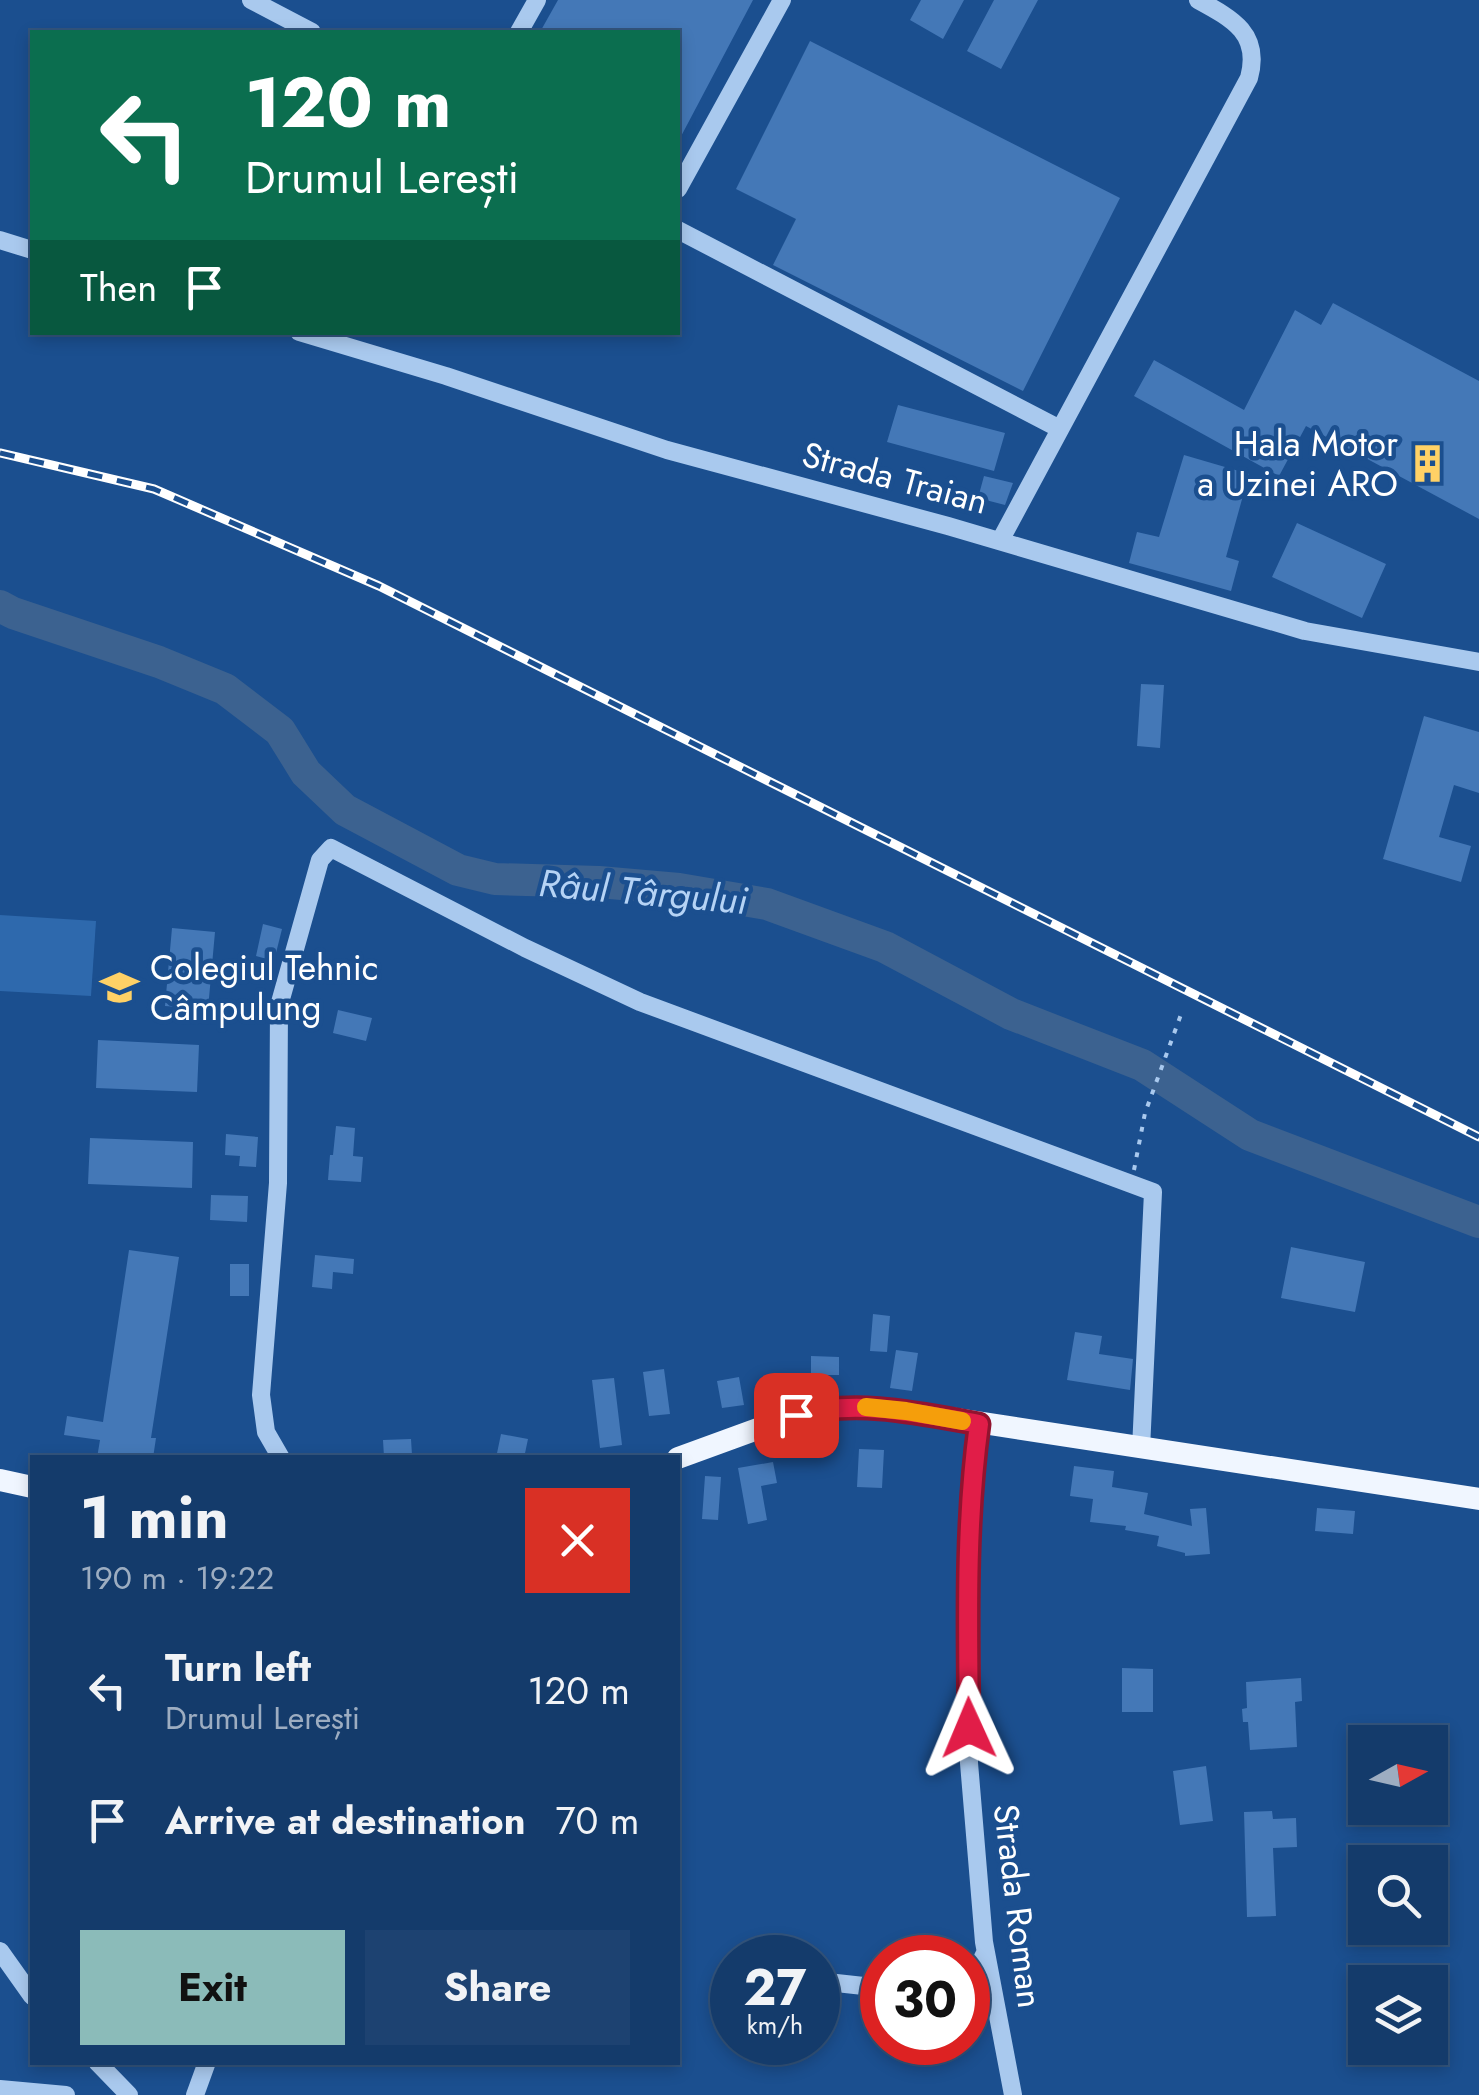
<!DOCTYPE html>
<meta charset="utf-8">
<style>
:root{--surface:#143b6b;--page:#1d4271;--text:#f1f3f6;--muted:#9dadc1;--line:#33557e;--accent:#8bbbb9}
body{margin:0;font-family:Jost,sans-serif;background:var(--page);color:var(--text);height:100vh;display:flex;flex-direction:column;font-size:38px;white-space:nowrap}
*{box-sizing:border-box;margin:0}
p{font-size:32px;color:var(--muted)}
.icon{flex:none;width:55px;height:55px;fill:none;stroke:currentColor;stroke-width:2;stroke-linecap:round;stroke-linejoin:round}
.map{position:relative;flex:1;overflow:hidden}
.side{position:absolute;left:30px;top:1455px;width:650px;height:610px;display:flex;flex-direction:column;background:var(--surface);border-radius:0px;box-shadow:0 5px 15px #0003,0 0 0 2px var(--line)}
.side>*{flex:none}
.hud{position:absolute;left:30px;top:30px;width:650px;height:305px;border-radius:0px;box-shadow:0 5px 15px #0003,0 0 0 2px var(--line);background:#0b6e4f;color:#fff;overflow:hidden}
.needle{width:65px;rotate:82deg}
.controls{position:absolute;left:1348px;top:1725px;display:grid;gap:20px}
.controls a{display:grid;place-items:center;width:100px;height:100px;border-radius:0px;background:var(--surface);box-shadow:0 5px 15px #0003,0 0 0 2px var(--line);font-size:50px}
.speed{position:absolute;left:710px;top:1935px;display:flex;gap:20px;font-size:50px;font-weight:700;text-align:center}
.speed>*{display:grid;place-content:center;width:130px;height:130px;border-radius:50%;background:var(--surface);box-shadow:0 5px 15px #0003,0 0 0 2px var(--line);line-height:1}
.speed small{font-size:25px;font-weight:400}
.speed .limit{border:15px solid #d22;background:#fff;color:#111}
.pin{position:absolute;display:grid;place-items:center;width:85px;height:85px;color:#fff;margin:-42px;border-radius:20px;box-shadow:0 5px 15px #0006}
.me{position:absolute;width:110px;margin:-55px;rotate:359deg;stroke-linejoin:round;filter:drop-shadow(0 0 8px #0008)}
.turn{display:flex;align-items:center;gap:35px;height:210px;padding:0 50px;font-size:45px}
.turn .icon{width:130px;height:130px;stroke-width:2.5}
.turn b{display:block;font-size:70px;line-height:85px}
.then{display:flex;align-items:center;height:95px;padding:0 50px;background:#0003;gap:20px;font-size:38px}
.round{display:grid;place-items:center;flex:none;width:105px;height:105px;border-radius:0px;background:var(--page)}
.summary{display:flex;align-items:center;justify-content:space-between;height:170px;padding:0 50px}
h1{font-size:60px;font-weight:700;line-height:75px}
.button{display:flex;gap:20px;margin-top:auto;padding:20px 50px}
.button a{flex:1;height:115px;border-radius:0px;background:var(--accent);color:#111;font-size:40px;font-weight:700;line-height:115px;text-align:center}
.button a+a{background:var(--page);color:var(--text)}
ul{padding:0;list-style:none}
li{display:flex;align-items:center;gap:30px;height:130px;padding:0 50px}
li div{flex:1}
li b{display:block;font-size:38px}
li em{font-style:normal}
.map>svg:first-child{display:block}
.green{fill:#2e69ad}
.lines{fill:none;stroke-linecap:round;stroke-linejoin:round}
.river{stroke:#3c6290;stroke-width:32}
.building{fill:#4478b7}
.path{stroke:#a9c9ee;stroke-width:4;stroke-dasharray:5 8;stroke-linecap:butt}
.minor{stroke:#a9c9ee;stroke-width:18}
.major{stroke:#f0f6ff;stroke-width:22}
.rail-casing{stroke:#fff;stroke-width:9}
.rail{stroke:#1b4f8f;stroke-width:5;stroke-dasharray:15;stroke-linecap:butt}
.route-casing{stroke:#92132f;stroke-width:25}
.route{stroke:#e11d48;stroke-width:18}
.slow{stroke:#f59e0b;stroke-width:18}
.labels{text-anchor:middle;stroke-width:9;stroke-linejoin:round;paint-order:stroke}
.poi-label{font-size:35px;fill:#fff;stroke:#1b4f8f;text-anchor:end}
.street-label{font-size:35px;fill:#fff;stroke:#1b4f8f}
.water-label{font-size:38px;font-style:italic;fill:#b5d3f5;stroke:#1b4f8f}
</style>
<div class="map">
<svg width="1479" height="2095" viewBox="0 0 1479 2095">
<rect width="100%" height="100%" fill="#1b4f8f"/>
<path class="green" d="M0,915L96,921L91,996L0,991Z"/>
<g class="lines">
<path class="river" d="M0,606L13,613L159,662L225,689L280,731L306,773L345,810L458,870L495,879L599,882L679,889L767,904L885,947L1011,1014L1142,1065L1250,1135L1479,1222"/>
</g>
<path class="building" d="M558,0H753L678,142V32H540Z
M921,0H964L943,39L910,20Z
M994,0H1038L1001,69L967,51Z
M810,41L1120,198L1023,391L773,265L796,219L736,189Z
M1333,303L1479,381V519L1306,426L1279,476L1134,396L1154,360L1244,410L1295,310L1321,325Z
M898,405L1005,433L994,471L887,442Z
M1184,455L1249,474L1226,557L1239,561L1231,591L1129,563L1137,532L1159,537Z
M984,476L1013,483L1005,505L978,498Z
M1297,523L1386,564L1362,618L1272,577Z
M1141,684L1164,685L1160,748L1137,746Z
M1424,716L1479,732V793L1454,785L1439,837L1471,846L1461,882L1383,859Z
M263,924L282,929L274,961L256,956Z
M172,928L215,932L208,1009L165,1006Z
M338,1010L372,1018L366,1041L333,1033Z
M98,1040L199,1045L197,1092L96,1088Z
M336,1126L355,1128L353,1156L363,1157L361,1182L328,1180L330,1155H333Z
M226,1134L258,1137L256,1167L239,1166L240,1156L225,1155Z
M90,1138L193,1142L192,1188L88,1184Z
M211,1195L248,1196L247,1222L210,1220Z
M1291,1247L1365,1262L1355,1312L1281,1298Z
M129,1250L179,1257L151,1438H156L153,1458H97L100,1440L64,1435L67,1416L103,1422Z
M315,1255L354,1259L353,1274L333,1272L332,1289L312,1287Z
M230,1264H249V1296H230Z
M873,1314L890,1316L887,1352L870,1351Z
M1075,1332L1102,1336L1099,1354L1133,1359L1130,1390L1067,1380Z
M896,1350L918,1353L912,1391L890,1388Z
M811,1356L839,1357V1375H811Z
M664,1369L670,1414L649,1416L643,1372Z
M739,1377L744,1405L722,1408L717,1381Z
M614,1378L622,1445L600,1448L592,1380Z
M501,1434L528,1439L524,1458H496Z
M411,1439L412,1455L384,1457L383,1440Z
M859,1449L884,1450L882,1488L857,1487Z
M773,1462L777,1483L761,1486L767,1520L748,1524L738,1468Z
M1074,1466L1114,1471L1112,1487L1148,1493L1144,1514L1192,1526L1190,1509L1206,1508L1210,1554L1185,1556V1553L1157,1546L1159,1536L1125,1530L1126,1526L1090,1522L1093,1499L1070,1496Z
M705,1476L721,1477L718,1520L702,1519Z
M1317,1508L1355,1511L1353,1534L1315,1531Z
M1122,1668L1153,1669V1712H1122Z
M1301,1678L1302,1701L1295,1702L1297,1747L1250,1750L1248,1722H1243L1242,1709L1247,1708L1246,1682Z
M1206,1766L1213,1821L1180,1825L1173,1771Z
M1272,1811L1273,1819L1296,1818L1297,1847L1273,1848L1276,1916L1247,1917L1244,1812Z"/>
<g class="lines">
<path class="path" d="M1134,1170L1145,1113L1183,1009"/>
<path class="minor" d="M251,0L312,32
M519,32L537,0
M678,189L782,0
M678,230L1060,429
M0,240L32,250
M299,332L446,376L667,450L948,526L1305,631L1479,662
M1000,541L1249,78C1261,34 1233,19 1198,0
M979,1424L970,1509L968,1589L969,1763L984,1942L1013,2095
M281,1458L266,1432L261,1395L278,1183L279,1006L320,860L331,848L525,948L640,1002L1153,1192L1141,1449
M0,1951L32,1996
M818,1981L882,1988
M968,2000H971C977,1985 977,1967 985,1953
M97,2062L129,2095
M0,2089L66,2095
M195,2095L207,2062"/>
<path class="major" d="M678,1458L796,1415C833,1405 868,1407 905,1411L1479,1499
M0,1480L32,1487"/>
<defs>
<path id="rail" d="M0,453L154,489L379,586L1479,1137"/>
</defs>
<use href="#rail" class="rail-casing"/>
<use href="#rail" class="rail"/>
</g>
<g class="lines">
<defs>
<path id="route" d="M796,1415C857,1399 918,1413 979,1424C965,1525 968,1626 969,1728"/>
</defs>
<use href="#route" class="route-casing"/>
<use href="#route" class="route"/>
<path class="slow" d="M866,1407L906,1411L962,1421"/>
</g>
<defs>
<symbol id="building-bare" viewBox="-9 -9 18 18"><path d="M-4-6H4V6H1V3H-1V6H-4ZM-2.5-4.3h1.7v1.8h-1.7ZM.8-4.3h1.7v1.8H.8ZM-2.5-1h1.7V.8h-1.7ZM.8-1h1.7V.8H.8Z" fill="#ffd166" stroke="#1b4f8f" stroke-width="2.5" paint-order="stroke"/></symbol>
<symbol id="school-bare" viewBox="-9 -9 18 18"><path d="M0-5L7-2L0 1L-7-2ZM-4 1L0 2.5L4 1V4Q0 6-4 4Z" fill="#ffd166" stroke="#1b4f8f" stroke-width="2.5" paint-order="stroke"/></symbol>
</defs>
<g fill-rule="evenodd">
<use href="#building-bare" x="1400" y="436" width="55" height="55"/>
<use href="#school-bare" x="92" y="960" width="55" height="55"/>
</g>
<g class="labels">
<g class="poi-label">
<text x="1398" y="456">Hala Motor<tspan x="1398" dy="40">a Uzinei ARO</tspan></text>
<text x="150" y="980" text-anchor="start">Colegiul Tehnic<tspan x="150" dy="40">Câmpulung</tspan></text>
</g>
<g class="street-label">
<text transform="translate(895 478) rotate(15)" y="12">Strada Traian</text>
<text transform="translate(1018 1906) rotate(83)" y="12">Strada Roman</text>
</g>
<g class="water-label">
<text transform="translate(643 892) rotate(5)" y="13">Râul Târgului</text>
</g>
</g>
</svg>
<div class="controls">
<a><svg class="needle" viewBox="-14 -14 28 28"><path d="M0-13l5 13h-10z" fill="#e53935"/><path d="M0 13l5-13h-10z" fill="#9dadc1"/></svg></a>
<a><svg class="icon" aria-label="search" viewBox="0 0 24 24"><circle cx="10" cy="10" r="6"/><path d="M15 15l6 6"/></svg></a>
<a><svg class="icon" aria-label="layers" viewBox="0 0 24 24"><path d="M12 4l9 5-9 5-9-5zM3 14l9 5 9-5"/></svg></a>
</div>
<div class="speed"><div>27<small>km/h</small></div><div class="limit">30</div></div>
<div class="pin" style="left:796px;top:1415px;background:#d93025"><svg class="icon" aria-label="arrive" viewBox="0 0 24 24"><path d="M6 21V4h12l-3 4 3 4H6"/></svg></div>
<svg class="me" style="left:969px;top:1728px" viewBox="-20 -20 40 40"><path d="M0-17L14 15 0 8-14 15z" fill="#e11d48" stroke="#fff" stroke-width="4"/></svg>
<div class="hud">
<div class="turn"><svg class="icon" aria-label="left" viewBox="0 0 24 24"><path d="M17 20v-9H6M10 6l-5 5 5 5"/></svg><div><b>120 m</b>Drumul Lerești</div></div>
<div class="then">Then<svg class="icon" aria-label="arrive" viewBox="0 0 24 24"><path d="M6 21V4h12l-3 4 3 4H6"/></svg></div>
</div>
<section class="side">
<div class="summary"><div><h1>1 min</h1><p>190 m · 19:22</p></div><a class="round" style="background:#d93025;color:#fff"><svg class="icon" aria-label="close" viewBox="0 0 24 24"><path d="M6 6l12 12M18 6L6 18"/></svg></a></div>
<ul>
<li><svg class="icon" aria-label="left" viewBox="0 0 24 24"><path d="M17 20v-9H6M10 6l-5 5 5 5"/></svg><div><b>Turn left</b><p>Drumul Lerești</p></div><em>120 m</em></li>
<li><svg class="icon" aria-label="arrive" viewBox="0 0 24 24"><path d="M6 21V4h12l-3 4 3 4H6"/></svg><div><b>Arrive at destination</b></div><em>70 m</em></li>
</ul>
<div class="button"><a>Exit</a><a>Share</a></div>
</section>
</div>
